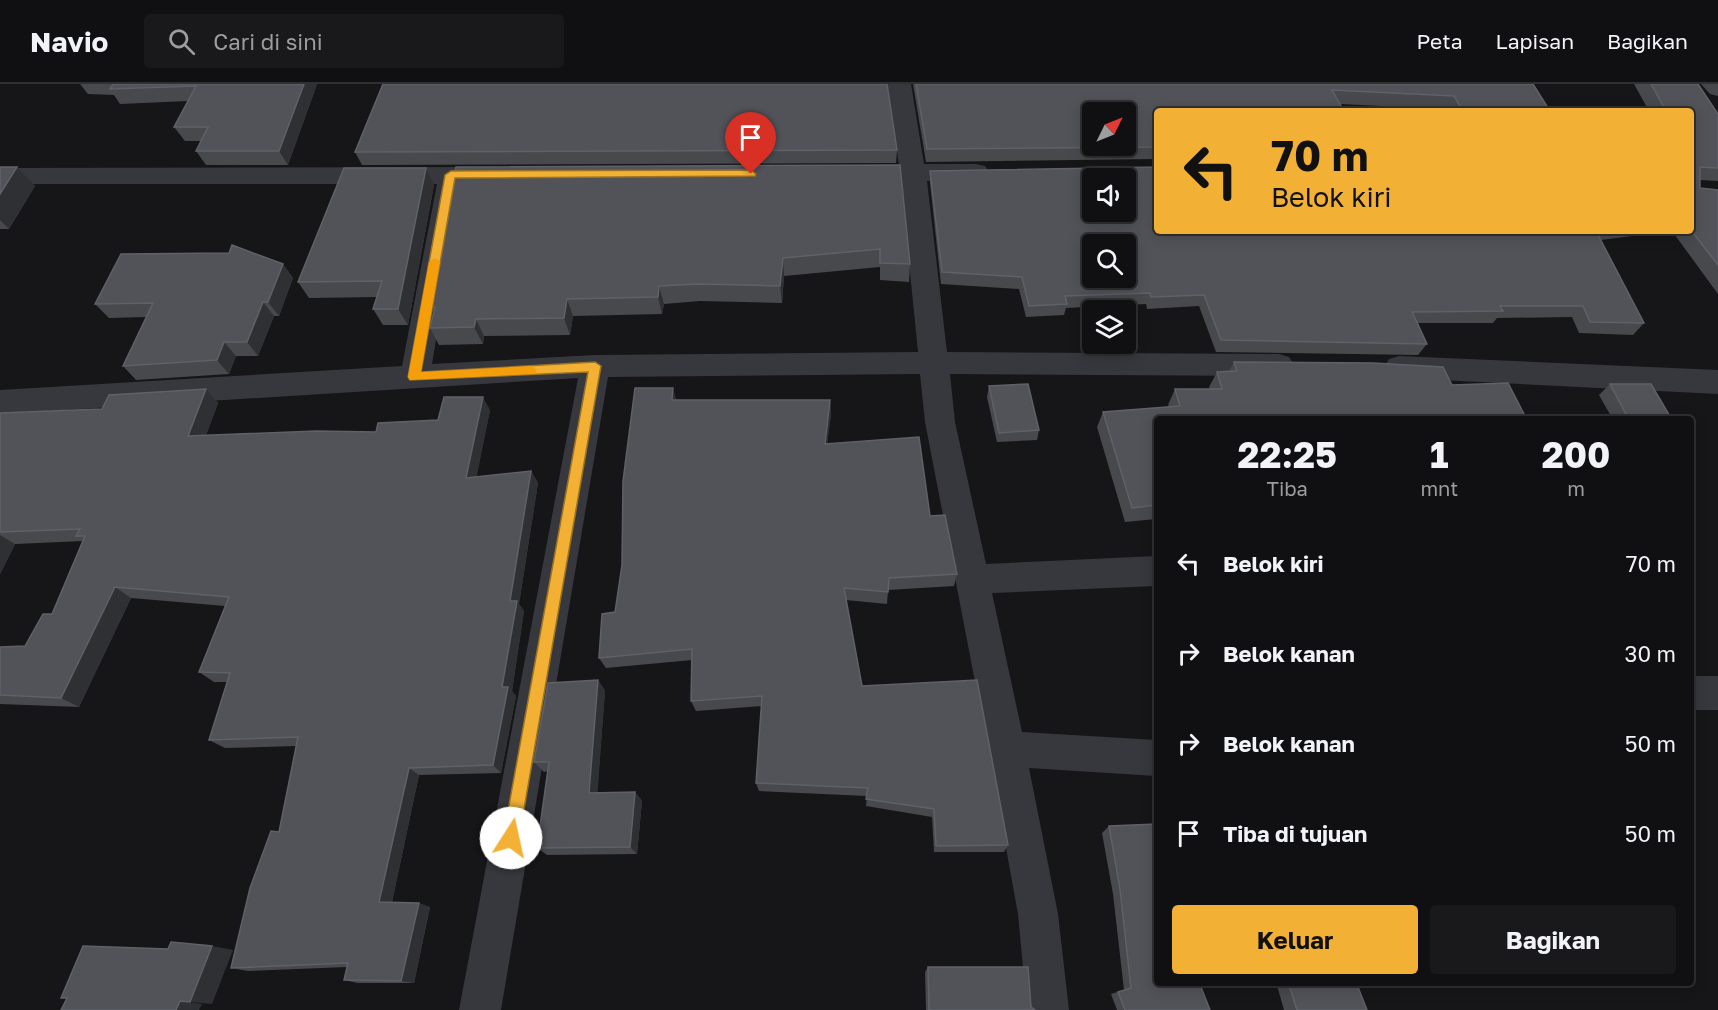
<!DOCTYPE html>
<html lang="id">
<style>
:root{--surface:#101012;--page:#19191b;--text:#f1f3f6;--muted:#9c9d9f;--line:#303032;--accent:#f2b134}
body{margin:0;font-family:"Golos Text",sans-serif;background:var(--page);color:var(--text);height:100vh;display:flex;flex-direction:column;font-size:22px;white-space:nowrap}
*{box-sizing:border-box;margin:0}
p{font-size:20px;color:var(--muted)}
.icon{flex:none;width:33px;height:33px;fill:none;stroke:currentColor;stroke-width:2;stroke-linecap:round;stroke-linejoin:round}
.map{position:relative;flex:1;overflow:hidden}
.details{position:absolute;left:1154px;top:332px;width:540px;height:570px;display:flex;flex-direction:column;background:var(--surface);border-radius:6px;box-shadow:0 3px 15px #0003,0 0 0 2px var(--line)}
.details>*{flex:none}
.guide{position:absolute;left:1154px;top:24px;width:540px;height:126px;border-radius:6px;box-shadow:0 3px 15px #0003,0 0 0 2px var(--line);background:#f2b134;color:#111;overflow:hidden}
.needle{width:39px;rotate:47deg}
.fabs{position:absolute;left:1082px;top:18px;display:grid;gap:12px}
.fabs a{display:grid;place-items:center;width:54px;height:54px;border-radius:6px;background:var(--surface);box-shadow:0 3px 15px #0003,0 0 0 2px var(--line);font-size:30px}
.pin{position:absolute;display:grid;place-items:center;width:51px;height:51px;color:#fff;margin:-62px -26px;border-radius:50% 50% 50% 0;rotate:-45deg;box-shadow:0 0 6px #0007}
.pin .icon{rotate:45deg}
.me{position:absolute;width:66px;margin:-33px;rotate:10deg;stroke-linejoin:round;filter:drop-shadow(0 0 4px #0008)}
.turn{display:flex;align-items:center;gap:21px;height:126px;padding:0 18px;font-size:27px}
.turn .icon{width:78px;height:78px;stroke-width:2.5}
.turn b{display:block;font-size:42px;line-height:51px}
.eta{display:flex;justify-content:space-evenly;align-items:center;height:102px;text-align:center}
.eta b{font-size:36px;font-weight:700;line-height:42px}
.action{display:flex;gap:12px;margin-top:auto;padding:12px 18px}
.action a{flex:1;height:69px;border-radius:6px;background:var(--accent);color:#111;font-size:24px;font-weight:700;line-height:69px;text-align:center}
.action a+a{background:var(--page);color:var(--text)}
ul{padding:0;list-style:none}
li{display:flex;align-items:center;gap:18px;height:90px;padding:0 18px}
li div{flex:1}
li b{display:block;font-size:22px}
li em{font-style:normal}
header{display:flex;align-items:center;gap:36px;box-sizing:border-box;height:84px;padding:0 30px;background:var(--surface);border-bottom:2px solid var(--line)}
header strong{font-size:28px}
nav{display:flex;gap:33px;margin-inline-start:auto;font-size:21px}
.search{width:420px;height:54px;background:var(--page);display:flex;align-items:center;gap:15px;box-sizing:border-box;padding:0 21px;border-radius:6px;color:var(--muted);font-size:22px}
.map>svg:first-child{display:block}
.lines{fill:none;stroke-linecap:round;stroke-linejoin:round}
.street{fill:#37383d;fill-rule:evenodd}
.secondary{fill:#45474d;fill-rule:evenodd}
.wall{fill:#47494d}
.shaded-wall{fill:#2f3033}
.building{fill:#525359;stroke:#5f6168;stroke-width:1.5;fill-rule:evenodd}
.route{fill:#f2b134;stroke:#9d7322;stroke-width:1.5}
.slow{fill:#f59e0b}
</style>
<header>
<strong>Navio</strong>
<div class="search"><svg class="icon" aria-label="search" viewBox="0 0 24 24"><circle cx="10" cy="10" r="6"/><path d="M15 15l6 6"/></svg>Cari di sini</div>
<nav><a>Peta</a><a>Lapisan</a><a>Bagikan</a></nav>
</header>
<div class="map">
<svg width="1718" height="926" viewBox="0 0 1718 926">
<rect width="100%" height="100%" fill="#161618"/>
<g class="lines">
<path class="street" d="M887,0H911L924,80H976L985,82L989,88L985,94L976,96L927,97L947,268L1279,270L1289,273L1294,281L1289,289L1279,292L950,290L955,338L986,480L1156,472V502L992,509L1022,648L1156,656V692L1029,684L1058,830L1069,926H1027L1018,830L988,665L925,338L920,290L608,293L501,926H459L578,294L0,330V306L402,282L437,100H0V84L499,83L508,85L512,91L508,97L499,99L462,100L432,280L595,271L918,268L901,98H857L848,96L844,90L848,84L857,82L899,81Z
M1399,272L1718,286V310L1399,294L1389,291L1384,283L1389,275Z
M1690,592H1718V626H1690Z"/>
<path class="secondary" d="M1701,0H1718V12L1710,10Z"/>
</g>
<path class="wall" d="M80,0H317L288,81H206L196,67L201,57H185L174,43L188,17L120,20L114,11L88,10Z
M913,0H1533L1550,27H1448L1447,25L1339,20L1156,27V75L926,78Z
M1634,0H1698L1718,30V97L1700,96V104L1718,106V210L1672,147H1690V27H1649Z
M897,66L896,79L362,81L355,68Z
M900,81L910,180L909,198L880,196V183L784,192L782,219L700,217L664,220L662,230L573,232L570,251L484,252L483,260L439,261L430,244L434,228L431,223Z
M0,83L35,102L9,145H0Z
M930,87L1156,147H1671L1601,156L1644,239L1633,251L1579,249L1572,233L1497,234L1493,239H1418L1427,260L1418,271L1216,268L1199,222L1147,225L1146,220L1066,224L1064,231L1026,233L1019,205L941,200L930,99Z
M434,101L408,241H383L373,225L377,213L309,214L298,198Z
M283,180L293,194L279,232H274L258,272H236L229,290L136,296L123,282L146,233L109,234L95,220Z
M1234,278L1373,279L1156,334V435L1125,438L1097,343L1103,328L1169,323L1168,321L1175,305H1210L1209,303L1217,288L1229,287Z
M1610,300L1671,334H1612L1599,311Z
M989,302L1039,346L1037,356L997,358L987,313Z
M206,305L218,319L206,351L376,348L490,326L476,393L531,387L538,399L519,520L524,527L512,607L516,612L501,689L419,691L392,818L430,823L414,899H358L344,896L347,883L248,887L231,884L279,748L296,662L225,664L209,656L227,598H214L199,588L225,522L131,514L79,623L0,620V563L25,562L52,530L83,457L15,460L0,490V329L102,325Z
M676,316H830L831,330L827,360L930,432L957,490L954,502L888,506L887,520L846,516L862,602L1008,761L1004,768H934L932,733L866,722L867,712L759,707L756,699L762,622L696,627L691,617L692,576L606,584L599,574L615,528Z
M598,596L605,607L597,709L635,708L642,717L637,770L547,771L537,764L548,687L544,688L534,678Z
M1109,742L1156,898L1210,926H1117L1111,910L1124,906L1113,810L1102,749Z
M928,883L1031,923L1035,926H926L925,888Z
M1276,898H1356L1367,926H1284Z"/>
<path class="shaded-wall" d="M304,0H317L288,81L279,67Z
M17,83L35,102L9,145L0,136V110Z
M426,84L434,101L408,241L398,225Z
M783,174L784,192L782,219L780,202Z
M283,180L293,194L279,232L268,218Z
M659,202L664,220L662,230L658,213Z
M567,215L573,232L570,251L564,234Z
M263,218L274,232L258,272L247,258Z
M476,235L484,252L483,260L474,243Z
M224,258L236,272L229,290L217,276Z
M673,304L677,319L672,316Z
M206,305L218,319L201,365L188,352Z
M483,313L490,326L474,407L466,394Z
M830,316L831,330L825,374V360Z
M531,387L538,399L519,520L524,527L512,607L516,612L501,689L493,681L502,603L510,517Z
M0,451L15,460L0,490Z
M115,503L131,514L79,623L61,614Z
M598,596L605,607L597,717L589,709Z
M409,684L419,691L391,823L379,818Z
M635,708L642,717L637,770L630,763Z
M419,819L430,823L414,899L401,897Z
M212,862L233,866L212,920L190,918Z
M180,917L202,920L199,926H176Z"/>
<path class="building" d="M113,0H304L279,67H196L208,43H174L196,2L110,5Z
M383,0H887L897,66L355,68Z
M916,0H1533L1550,27H1463L1454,12L1332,6L1344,27H1156V63L927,65ZM1092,28H1125V62H1092Z
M1651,0H1698L1718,30V84L1700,83V104L1718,106V181L1690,145V27H1666Z
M900,81L910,180L880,179V165L783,174L780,202L697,200L659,202L658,213L567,215L564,234L476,235L474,243L430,244L435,223H431L456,83Z
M0,83H17L0,110Z
M1156,83V147H1596L1644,239L1590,238L1583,222H1500L1503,227L1412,228L1427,260L1221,256L1204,211L1151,213L1150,209L1065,212L1067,220L1029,222L1022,193L942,188L930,87ZM1092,94H1125V128H1092ZM1092,160H1125V194H1092Z
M344,84H426L398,225H373L382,197L298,198Z
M232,161L283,180L268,218H263L247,258H224L217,276L123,282L153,219L95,220L121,170L229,169Z
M1234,278L1373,279L1443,283L1452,301L1508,299L1526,334H1156V421L1132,424L1103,328L1180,322L1175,305H1222L1217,288L1237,287Z
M1028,300L1039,346L999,349L989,302Z
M1610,300H1651L1671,334H1628Z
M635,304H673L672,316H830L825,360L919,353L930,432L945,431L957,490L889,494L888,508L844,504L862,602L977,596L1008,761L936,762L934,725L866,715L868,704L756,699L762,612L691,617L692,565L599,574L602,530L615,528L622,481L623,397Z
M206,305L188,352L316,347L376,348L378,339L438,336L444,313H483L466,394L531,387L510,517H517L502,603H508L493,681L409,684L379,818L419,819L401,897L344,896L348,879L231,884L250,804L271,747L279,748L298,653L209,656L230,589L199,588L229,513L115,503L61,614L0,611V563L25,562L43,530H52L85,452H76L80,445L0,448V329L102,325L109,311Z
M598,596L589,709L635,708L630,763L537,764L549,678H534L548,599Z
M1156,740V898H1199L1210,926H1125L1118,908L1131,904L1120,805L1109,742Z
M171,858L212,862L190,918L180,917L176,926H61L67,914H61L83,862L168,865Z
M928,883H1028L1031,923L1035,926H929Z
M1288,898H1356L1367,926H1297Z"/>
<path class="route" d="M751,86L756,90L755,92L455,94L421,288L595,278L601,282L519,754L516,760L511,762L505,760L503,754L588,288L410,296L408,293L445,91L451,87Z"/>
<path class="slow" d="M435,174L440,178L421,288L531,282L537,286L535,290L410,296L408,293L429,178Z"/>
</svg>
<div class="fabs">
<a><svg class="needle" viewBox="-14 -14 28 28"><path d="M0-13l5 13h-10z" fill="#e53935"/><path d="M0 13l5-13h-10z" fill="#9c9d9f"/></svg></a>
<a><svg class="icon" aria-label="sound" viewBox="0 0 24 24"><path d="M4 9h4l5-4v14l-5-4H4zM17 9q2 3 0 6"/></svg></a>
<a><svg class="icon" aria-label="search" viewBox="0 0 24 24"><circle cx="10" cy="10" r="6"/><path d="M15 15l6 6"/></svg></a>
<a><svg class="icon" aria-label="layers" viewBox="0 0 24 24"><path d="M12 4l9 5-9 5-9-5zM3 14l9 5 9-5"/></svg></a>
</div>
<div class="pin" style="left:751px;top:90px;background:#d93025"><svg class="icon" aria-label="arrive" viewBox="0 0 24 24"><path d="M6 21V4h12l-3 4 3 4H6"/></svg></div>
<svg class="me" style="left:511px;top:754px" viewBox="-20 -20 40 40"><circle r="19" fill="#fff"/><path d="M0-13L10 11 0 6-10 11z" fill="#f2b134"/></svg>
<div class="guide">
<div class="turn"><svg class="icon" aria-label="left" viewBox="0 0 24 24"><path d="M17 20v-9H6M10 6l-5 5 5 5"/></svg><div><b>70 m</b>Belok kiri</div></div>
</div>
<section class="details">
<div class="eta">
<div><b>22:25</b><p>Tiba</p></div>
<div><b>1</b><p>mnt</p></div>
<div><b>200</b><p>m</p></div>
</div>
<ul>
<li><svg class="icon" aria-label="left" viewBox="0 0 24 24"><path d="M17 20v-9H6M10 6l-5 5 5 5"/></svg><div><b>Belok kiri</b></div><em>70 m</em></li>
<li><svg class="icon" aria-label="right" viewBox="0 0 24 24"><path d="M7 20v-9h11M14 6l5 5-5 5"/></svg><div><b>Belok kanan</b></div><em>30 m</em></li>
<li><svg class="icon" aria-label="right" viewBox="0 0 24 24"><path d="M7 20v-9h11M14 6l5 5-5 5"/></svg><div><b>Belok kanan</b></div><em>50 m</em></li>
<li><svg class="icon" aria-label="arrive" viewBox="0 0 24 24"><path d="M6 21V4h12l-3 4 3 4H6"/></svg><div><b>Tiba di tujuan</b></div><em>50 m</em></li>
</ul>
<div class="action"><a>Keluar</a><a>Bagikan</a></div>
</section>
</div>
